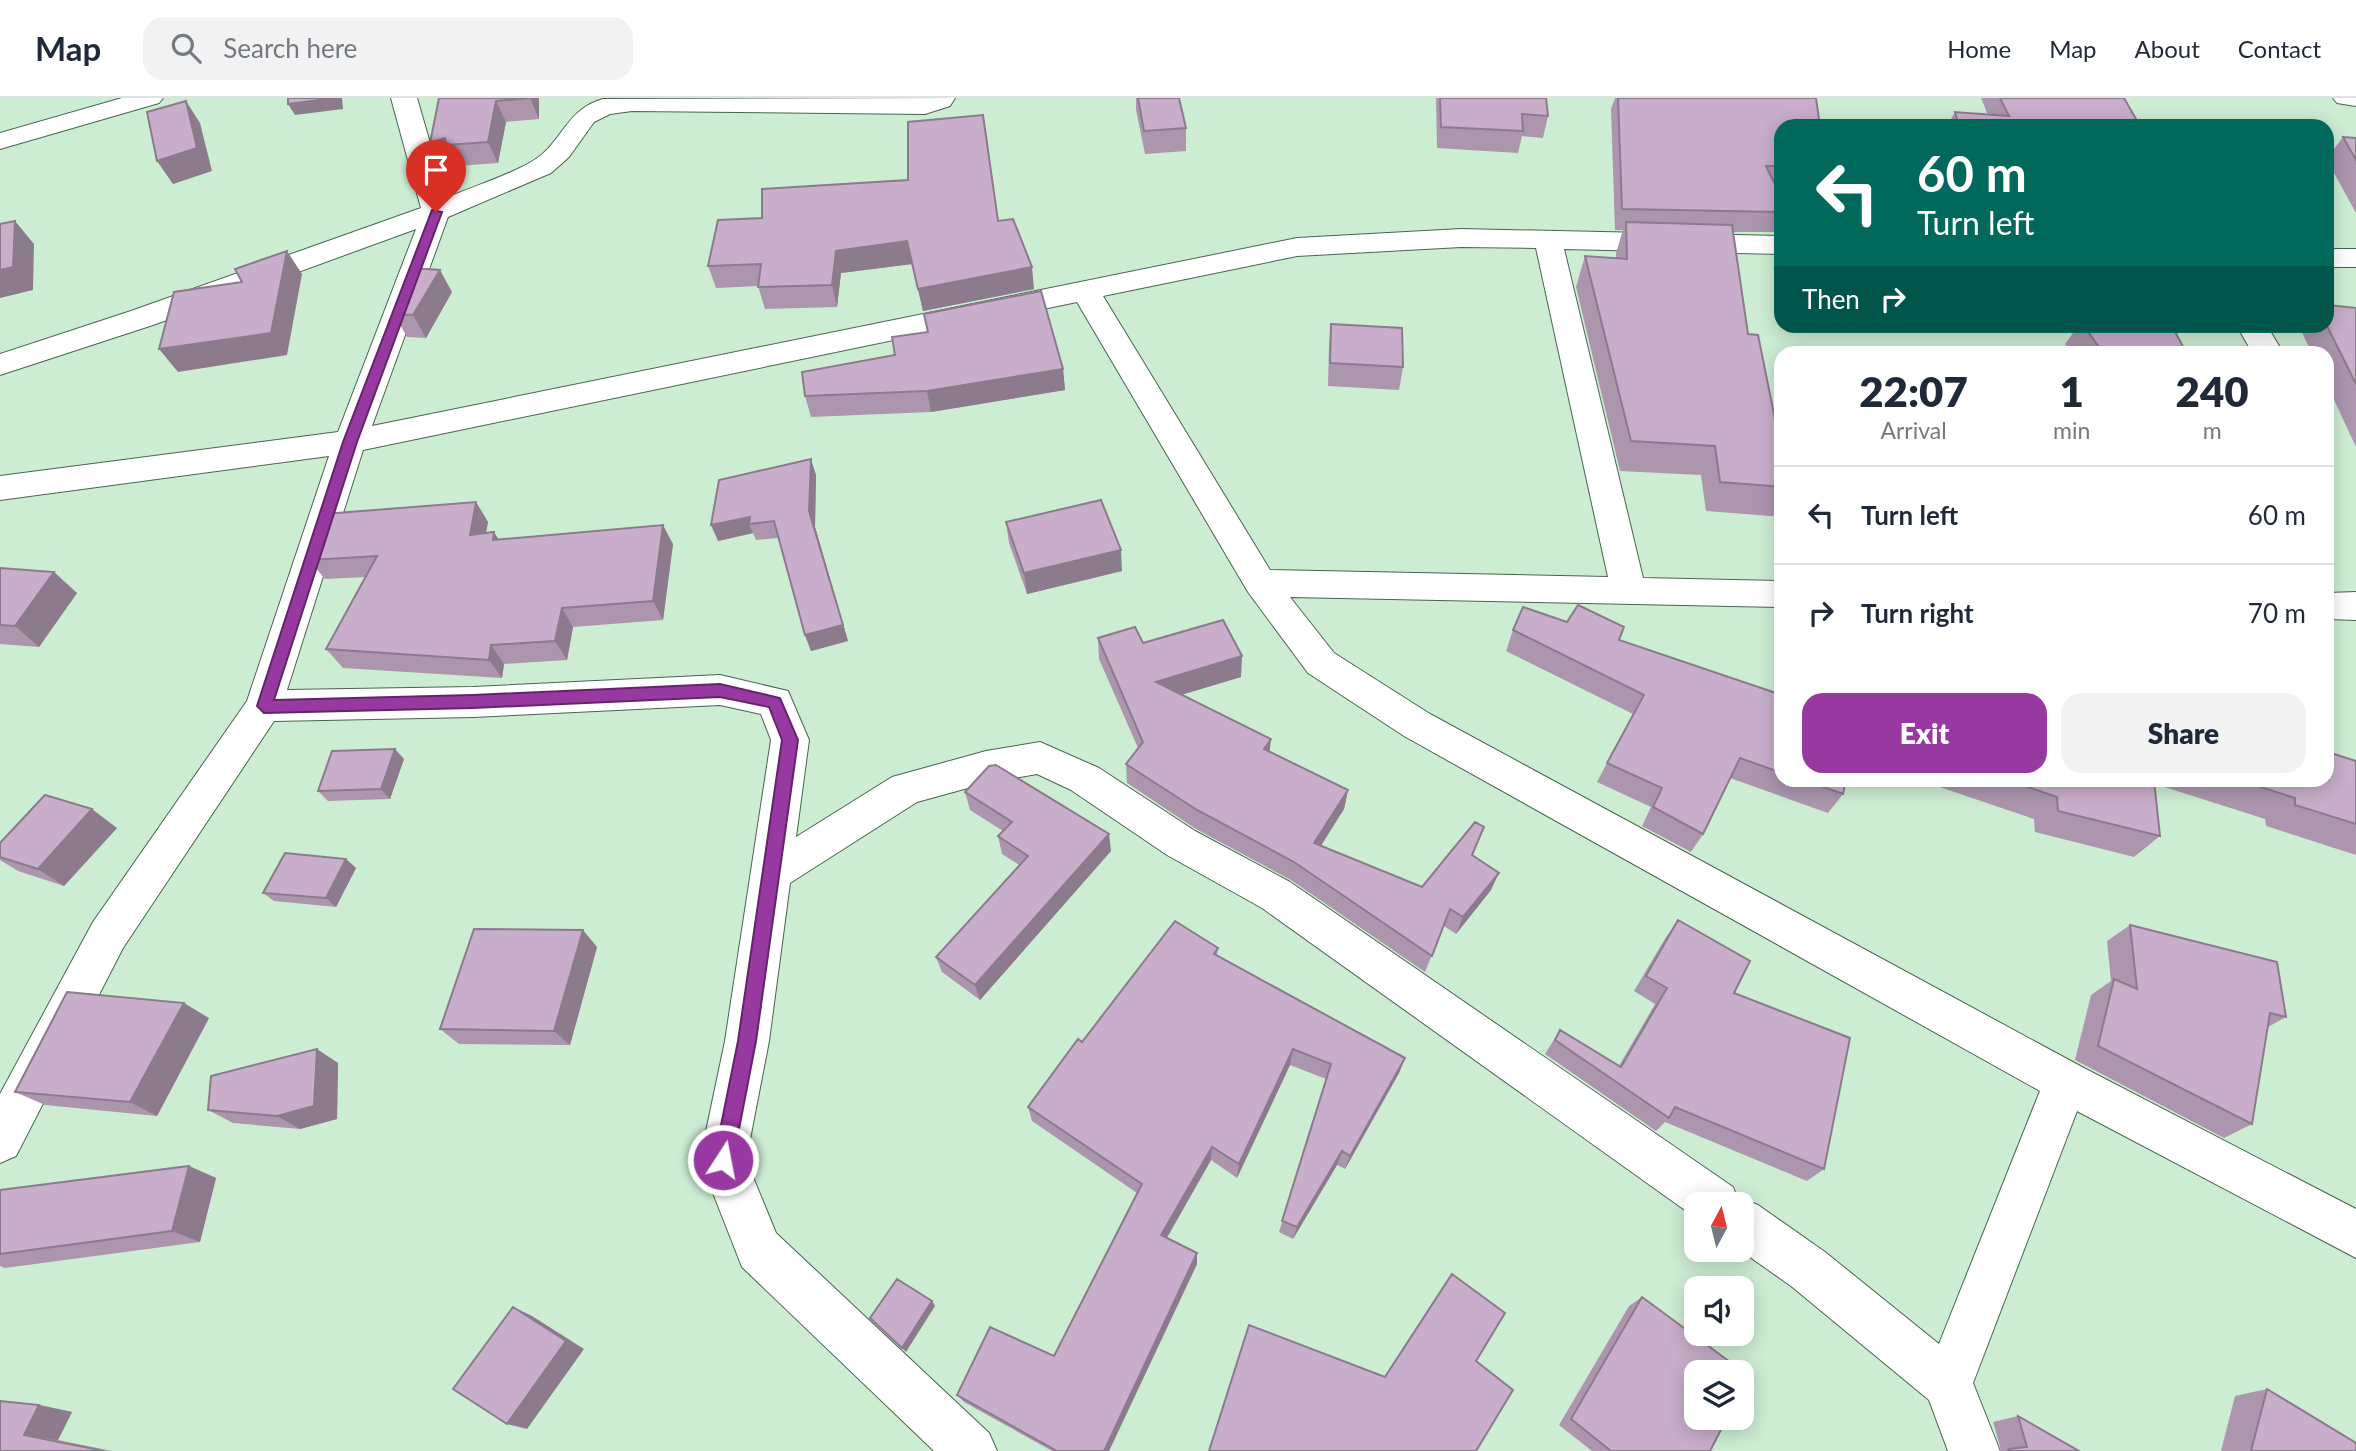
<!DOCTYPE html>
<style>
:root{--surface:#fff;--page:#f2f2f3;--text:#1f2937;--muted:#747a83;--line:#e0e1e3;--accent:#9839a1}
body{margin:0;font-family:Lato,sans-serif;background:var(--page);color:var(--text);height:100vh;display:flex;flex-direction:column;font-size:26px;white-space:nowrap}
*{box-sizing:border-box;margin:0}
p{font-size:23px;color:var(--muted)}
.icon{flex:none;width:38px;height:38px;fill:none;stroke:currentColor;stroke-width:2;stroke-linecap:round;stroke-linejoin:round}
.map{position:relative;flex:1;overflow:hidden}
.details{position:absolute;left:1774px;top:248px;width:560px;height:441px;display:flex;flex-direction:column;background:var(--surface);border-radius:21px;box-shadow:0 4px 18px #0003}
.details>*{flex:none}
.guide{position:absolute;left:1774px;top:21px;width:560px;height:214px;border-radius:21px;box-shadow:0 4px 18px #0003;background:#00695c;color:#fff;overflow:hidden}
.needle{width:46px;rotate:7deg}
.controls{position:absolute;left:1684px;top:1094px;display:grid;gap:14px}
.controls a{display:grid;place-items:center;width:70px;height:70px;border-radius:14px;background:var(--surface);box-shadow:0 4px 18px #0003;font-size:35px}
.pin{position:absolute;display:grid;place-items:center;width:60px;height:60px;color:#fff;margin:-72px -30px;border-radius:50% 50% 50% 0;rotate:-45deg;box-shadow:0 0 7px #0007}
.pin .icon{rotate:45deg}
.me{position:absolute;width:77px;margin:-38px;rotate:11deg;stroke-linejoin:round;filter:drop-shadow(0 0 5px #0008)}
.turn{display:flex;align-items:center;gap:24px;height:147px;padding:0 28px;font-size:32px}
.turn .icon{width:91px;height:91px;stroke-width:2.5}
.turn b{display:block;font-size:49px;line-height:60px}
.then{display:flex;align-items:center;height:66px;padding:0 28px;background:#0003;gap:14px;font-size:26px}
.eta{display:flex;justify-content:space-evenly;align-items:center;height:119px;text-align:center}
.eta b{font-size:42px;font-weight:800;line-height:49px}
.primary-button{display:flex;gap:14px;margin-top:auto;padding:14px 28px}
.primary-button a{flex:1;height:80px;border-radius:21px;background:var(--accent);color:#fff;font-size:28px;font-weight:800;line-height:80px;text-align:center}
.primary-button a+a{background:var(--page);color:var(--text)}
ul{padding:0;list-style:none}
li{display:flex;align-items:center;gap:21px;height:98px;padding:0 28px;border-top:2px solid var(--line)}
li div{flex:1}
li b{display:block;font-size:26px}
li em{font-style:normal}
header{display:flex;align-items:center;gap:42px;box-sizing:border-box;height:98px;padding:0 35px;background:var(--surface);border-bottom:2px solid var(--line)}
header strong{font-size:33px}
nav{display:flex;gap:38px;margin-inline-start:auto;font-size:24px}
.search{width:490px;height:63px;background:var(--page);display:flex;align-items:center;gap:18px;box-sizing:border-box;padding:0 24px;border-radius:21px;color:var(--muted);font-size:26px}
.map>svg:first-child{display:block}
.lines{fill:none;stroke-linecap:round;stroke-linejoin:round}
.minor-casing{stroke:#48644f;stroke-width:2}
.minor{fill:#fff;fill-rule:evenodd}
.wall{fill:#ac96ae}
.shaded-wall{fill:#8c7a8d}
.building{fill:#c8aeca;stroke:#8c7a8d;stroke-width:2}
.route{fill:#9839a1;stroke:#632569;stroke-width:2}
</style>
<header>
<strong>Map</strong>
<div class="search"><svg class="icon" aria-label="search" viewBox="0 0 24 24"><circle cx="10" cy="10" r="6"/><path d="M15 15l6 6"/></svg>Search here</div>
<nav><a>Home</a><a>Map</a><a>About</a><a>Contact</a></nav>
</header>
<div class="map">
<svg width="2356" height="1353" viewBox="0 0 2356 1353">
<rect width="100%" height="100%" fill="#cdedd3"/>
<g class="lines">
<defs>
<path id="minor" d="M122,0H163L159,5L0,51V35Z
M391,0H417L446,100C474,88 505,79 531,64C562,47 565,11 603,1L955,0L950,8L925,16L632,13L610,16L594,24L569,59L551,75L448,119L372,328L1297,140L1461,131L1782,138V156L1564,151L1643,480L1782,483V509L1290,499L1334,555L1430,616L2082,969L2356,1111V1160L2077,1013L1973,1285L2000,1353H1948L1929,1302L1791,1188L1740,1152L1741,1106H1696V1120L1262,810L1167,757L1071,692L1037,676L986,685L917,704L790,785L769,943L746,1062L776,1135L989,1335L997,1353H934L742,1169L700,1062L725,943L771,642L761,616L720,607L473,619L274,623L123,850L16,1058L0,1065V996L93,824L247,603L329,358L0,402V378L338,334L416,131L153,227L0,277V256L131,213L421,110ZM1461,149L1536,150L1608,479L1270,472L1103,198L1297,158ZM1077,204L1248,494L1308,575L1404,638L2040,993L1939,1246L1825,1154L1758,1107L1741,1100L1738,1102L1733,1089L1290,784L1195,733L1099,670L1040,644L986,653L892,679L796,739L809,642L788,593L720,577L473,589L287,592L363,352Z
M2333,0H2356V8L2337,5Z
M2328,151H2356V169H2328Z
M2237,228H2267L2284,256H2253Z
M2356,494V522L2328,521V495Z"/>
</defs>
<use href="#minor" class="minor-casing"/>
<use href="#minor" class="minor"/>
</g>
<path class="wall" d="M439,0H539V21L506,24L498,65L458,68L455,62L440,66Z
M1136,0H1179L1186,30V53L1145,56L1136,12Z
M1436,0H1546L1548,18L1543,40L1522,38L1518,55L1437,50Z
M1615,0H1816L1782,28V89H1776L1782,101V128L1779,134H1733L1748,236L1776,326H1782V419L1706,413L1701,377L1620,373L1576,189L1585,158L1616,160V155L1623,132H1615L1611,11Z
M1981,0H2124L2140,28L1988,17Z
M1955,14L1959,28H1947Z
M2343,39L2356,40V115L2328,64V59Z
M998,123L1034,191L923,213L912,166L841,175L837,209L765,211L758,188L716,190L708,168Z
M452,194L426,240L407,239L394,216Z
M2356,210V349L2328,289V256H2312L2299,228H2328Z
M924,216L1063,271L1065,292L931,314L811,319L805,298L895,257L927,234Z
M1331,226L1403,269L1399,292L1328,288L1329,249Z
M2078,228H2172L2187,256H2072L2065,246Z
M816,377L815,429L848,543L811,553L805,537L778,440L756,442L753,435L718,443Z
M476,404L488,424L486,435L499,441L673,446L663,522L573,529L567,562L504,566L502,580L343,570L326,551L366,479L325,481L309,462Z
M1006,424L1122,473L1027,496L1009,445Z
M0,470L77,495L39,549L0,546Z
M1513,532L1619,542L1782,597V682H1846L1843,696L1828,715L1730,680L1703,736L1691,754L1642,728L1651,709L1597,684L1633,616L1506,553Z
M1098,540L1143,545L1241,579L1181,597L1270,654L1348,692L1344,711L1321,748L1422,789L1473,758L1491,792L1456,836L1444,828L1425,874L1291,782L1196,731L1127,685L1126,666L1138,650L1099,561Z
M404,661L390,701L328,703L318,693Z
M2356,663V757L2266,728L2265,721L2155,686L2160,738L2134,759L2035,734L2034,721L1919,682H2328Z
M965,694L1111,753L980,902L942,874L936,859L1019,767L1002,756L998,738L1003,733L970,712Z
M117,730L64,788L18,773L0,762V745Z
M346,761L356,770L336,809L274,803L263,795Z
M1678,822L1734,895L1824,1071L1807,1083L1665,1024L1656,1033L1545,956L1560,932L1619,968L1655,906L1634,893L1666,839Z
M2130,827L2286,919L2268,929L2252,1026L2224,1040L2075,962L2091,897L2111,883L2107,843Z
M597,849L570,947L459,946L440,931Z
M1218,850L1217,858L1405,960L1399,975L1345,1071L1337,1067L1293,1141L1279,1134L1326,981L1290,967L1237,1080L1211,1062L1167,1140L1197,1166L1109,1353H1052L964,1304L957,1297L1054,1258L1137,1095L1032,1023L1028,1009Z
M209,920L157,1018L45,1007L15,994Z
M338,965L337,1021L300,1031L233,1025L208,1012Z
M189,1068L216,1080L200,1144L5,1170L0,1168V1092Z
M1452,1176L1476,1263V1353L1384,1279L1444,1187Z
M1642,1199L1710,1353H1592L1559,1327L1629,1208Z
M2267,1291L2356,1353H2221L2235,1298Z
M39,1307L72,1314L58,1342L112,1353H0Z
M2018,1318L2079,1353H1997L2001,1352L1993,1324Z"/>
<path class="shaded-wall" d="M335,0H342L343,11L295,17L288,6Z
M530,0H539V21Z
M186,3L200,25L212,73L173,86L157,63Z
M496,3L506,24L498,65L488,44Z
M445,40L455,62L440,66L430,45Z
M15,123L34,146L33,192L0,200V172Z
M907,143L912,166L841,175L837,209L832,187L836,153Z
M287,153L302,176L287,257L178,274L159,251Z
M1032,169L1034,191L923,213L918,191Z
M440,172L452,194L426,240L413,217Z
M1063,271L1065,292L931,314L927,293Z
M811,361L816,377L815,429L848,543L811,553L805,537Z
M476,404L488,424L482,456L470,437Z
M750,419L749,426L753,435L718,443L711,427Z
M663,427L673,446L663,522L653,503Z
M494,434L506,453L493,442Z
M1121,452L1122,473L1027,496L1024,475Z
M54,474L77,495L39,549L15,528Z
M562,510L573,529L567,562L555,543Z
M491,547L504,566L502,580L489,562Z
M1242,558L1241,579L1157,604L1156,584Z
M1271,641L1269,661L1264,651Z
M395,651L404,661L390,701L381,691Z
M1348,692L1344,711L1311,763L1314,745Z
M92,711L117,730L64,788L38,771Z
M1109,736L1111,753L980,902L975,887Z
M346,761L356,770L336,809L326,800Z
M1499,775L1491,792L1456,836L1463,819Z
M583,832L597,849L570,947L554,933Z
M184,905L209,920L157,1018L130,1004Z
M317,951L338,965L337,1021L300,1031L277,1018Z
M1293,951L1290,967L1237,1080L1239,1066Z
M1405,960L1399,975L1345,1071L1350,1058Z
M1212,1049L1211,1062L1162,1148L1161,1137Z
M1342,1053L1337,1067L1293,1141L1297,1129Z
M189,1068L216,1080L200,1144L172,1133Z
M1197,1155V1166L1109,1353H1104Z
M932,1203L935,1208L906,1254L902,1250Z
M513,1209L532,1218L584,1251L527,1331L507,1326Z
M39,1307L72,1314L58,1342L24,1337Z"/>
<path class="building" d="M288,0H335L288,6Z
M439,0H530L496,3L488,44L447,47L445,40L430,45Z
M1138,0H1179L1186,30L1144,33Z
M1440,0H1546L1548,18L1522,16L1523,33L1441,29Z
M1618,0H1816L1820,28H1782V68H1766L1782,101V114L1622,111Z
M2000,0H2124L2140,28H1959L1955,14L2009,18Z
M186,3L197,50L157,63L147,14Z
M983,17L998,123L1013,121L1032,169L918,191L907,143L836,153L832,187L758,189L761,166L708,168L718,122L762,120V91L908,82V24Z
M2343,39L2356,40V62Z
M15,123L13,169L0,172V126Z
M1626,124L1732,127L1748,236L1758,237L1776,326H1782V389L1720,384L1715,348L1631,343L1585,158L1627,161Z
M287,153L271,235L159,251L174,194L242,184L235,171Z
M411,170L440,172L413,217L394,216Z
M1041,193L1063,271L927,293L805,298L802,274L895,257L892,239L928,234L924,216Z
M2328,207L2356,210V286L2327,228Z
M1331,226L1402,230L1403,269L1330,265Z
M2084,228H2172L2187,256H2104Z
M811,361L809,413L843,527L805,537L774,423L749,426L750,419L711,427L719,382Z
M1101,402L1121,452L1024,475L1006,424Z
M476,404L470,437L494,434L493,442L663,427L653,503L562,510L555,543L491,547L489,562L326,551L377,458L309,462L324,416Z
M0,470L54,474L15,528L0,527Z
M1578,507L1624,529L1619,542L1782,597V675L1740,660L1703,736L1653,709L1662,690L1607,665L1644,597L1513,532L1523,509L1567,524Z
M1223,522L1242,558L1156,584L1271,641L1264,651L1348,692L1314,745L1422,789L1475,724L1484,729L1472,757L1499,775L1463,819L1450,811L1432,858L1294,764L1197,712L1126,666L1143,644L1098,540L1135,529L1143,545Z
M395,651L381,691L318,693L332,653Z
M2328,654L2356,663V726L2295,707V700L2239,682H2328Z
M996,667L1109,736L975,887L936,859L1028,758L998,738L1012,724L965,694L989,668Z
M1804,682H1846L1843,696Z
M2007,682H2154L2160,738L2058,713L2057,699Z
M45,697L92,711L38,771L0,759V745Z
M285,755L346,761L326,800L263,795Z
M1678,822L1750,863L1734,895L1850,940L1824,1071L1675,1009L1669,1020L1555,942L1560,932L1621,969L1667,890L1646,878Z
M1175,823L1218,850L1214,856L1405,960L1350,1058L1342,1053L1297,1129L1282,1123L1331,966L1293,951L1239,1066L1212,1049L1161,1137L1197,1155L1104,1353H1057L957,1297L990,1229L1054,1258L1142,1086L1028,1009L1078,941L1082,944Z
M2130,827L2277,864L2286,919L2270,915L2252,1026L2098,948L2114,881L2137,891Z
M474,831L583,832L554,933L440,931Z
M67,894L184,905L130,1004L15,994Z
M317,951L314,1008L277,1018L208,1012L211,978Z
M189,1068L172,1133L0,1156V1092Z
M1452,1176L1505,1215L1476,1263L1513,1292L1476,1353H1209L1249,1227L1385,1279Z
M897,1181L932,1203L902,1250L870,1220Z
M1642,1199L1749,1278L1741,1293V1274H1696V1320H1727L1710,1353H1611L1571,1321Z
M513,1209L566,1243L507,1326L453,1291Z
M2267,1291L2356,1345V1353H2251Z
M0,1303L39,1307L24,1337L104,1353H0Z
M2018,1318L2079,1353H2008L2009,1351L2027,1349Z"/>
<path class="route" d="M432,112L442,114L357,344L274,602L473,597L720,586L780,600L798,642L756,943L733,1062L730,1069L723,1072L717,1069L714,1062L738,943L782,642L769,609L720,599L473,610L264,615L257,608L343,344Z"/>
</svg>
<div class="controls">
<a><svg class="needle" viewBox="-14 -14 28 28"><path d="M0-13l5 13h-10z" fill="#e53935"/><path d="M0 13l5-13h-10z" fill="#747a83"/></svg></a>
<a><svg class="icon" aria-label="sound" viewBox="0 0 24 24"><path d="M4 9h4l5-4v14l-5-4H4zM17 9q2 3 0 6"/></svg></a>
<a><svg class="icon" aria-label="layers" viewBox="0 0 24 24"><path d="M12 4l9 5-9 5-9-5zM3 14l9 5 9-5"/></svg></a>
</div>
<div class="pin" style="left:436px;top:114px;background:#d93025"><svg class="icon" aria-label="arrive" viewBox="0 0 24 24"><path d="M6 21V4h12l-3 4 3 4H6"/></svg></div>
<svg class="me" style="left:723px;top:1062px" viewBox="-20 -20 40 40"><circle r="17" fill="#9839a1" stroke="#fff" stroke-width="3"/><path d="M0-11L8 9 0 5-8 9z" fill="#fff"/></svg>
<div class="guide">
<div class="turn"><svg class="icon" aria-label="left" viewBox="0 0 24 24"><path d="M17 20v-9H6M10 6l-5 5 5 5"/></svg><div><b>60 m</b>Turn left</div></div>
<div class="then">Then<svg class="icon" aria-label="right" viewBox="0 0 24 24"><path d="M7 20v-9h11M14 6l5 5-5 5"/></svg></div>
</div>
<section class="details">
<div class="eta">
<div><b>22:07</b><p>Arrival</p></div>
<div><b>1</b><p>min</p></div>
<div><b>240</b><p>m</p></div>
</div>
<ul>
<li><svg class="icon" aria-label="left" viewBox="0 0 24 24"><path d="M17 20v-9H6M10 6l-5 5 5 5"/></svg><div><b>Turn left</b></div><em>60 m</em></li>
<li><svg class="icon" aria-label="right" viewBox="0 0 24 24"><path d="M7 20v-9h11M14 6l5 5-5 5"/></svg><div><b>Turn right</b></div><em>70 m</em></li>
</ul>
<div class="primary-button"><a>Exit</a><a>Share</a></div>
</section>
</div>
